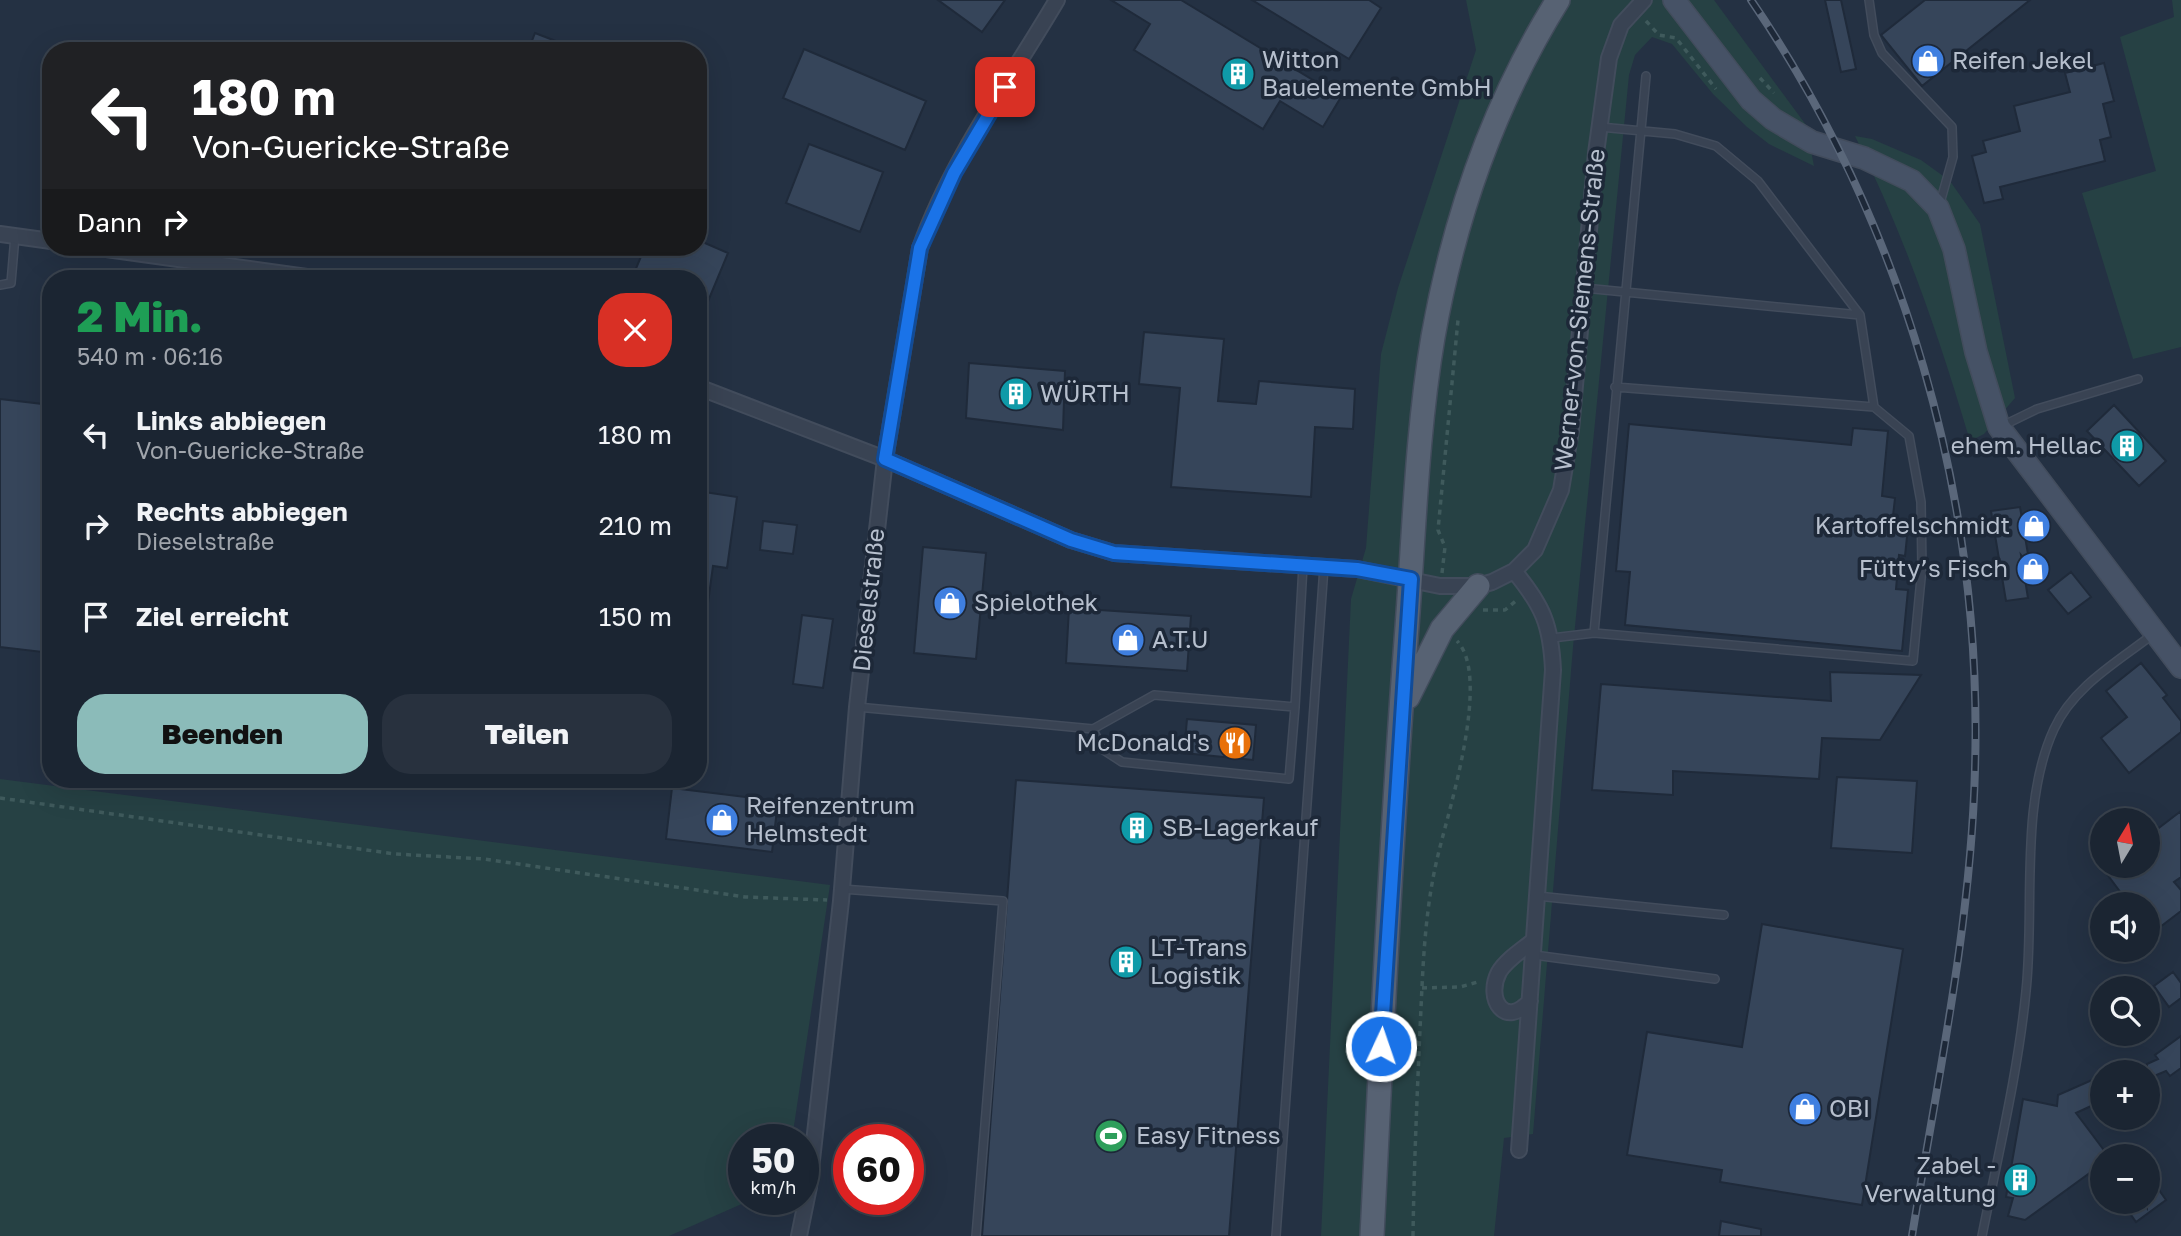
<!DOCTYPE html>
<html lang="de">
<meta charset="utf-8">
<style>
:root{--surface:#1b2532;--page:#28313e;--text:#f1f3f6;--muted:#a0a5ac;--line:#39424d;--accent:#8bbbb9}
body{margin:0;font-family:"Golos Text",sans-serif;background:var(--page);color:var(--text);height:100vh;display:flex;flex-direction:column;font-size:26px;white-space:nowrap}
*{box-sizing:border-box;margin:0}
p{font-size:23px;color:var(--muted)}
.icon{flex:none;width:38px;height:38px;fill:none;stroke:currentColor;stroke-width:2;stroke-linecap:round;stroke-linejoin:round}
.map{position:relative;flex:1;overflow:hidden}
.details{position:absolute;left:42px;top:270px;width:665px;height:518px;display:flex;flex-direction:column;background:var(--surface);border-radius:28px;box-shadow:0 7px 28px #0002,0 0 0 2px var(--line)}
.details>*{flex:none}
.top-card{position:absolute;left:42px;top:42px;width:665px;height:214px;border-radius:28px;box-shadow:0 7px 28px #0002,0 0 0 2px var(--line);background:#202124;color:#fff;overflow:hidden}
.needle{width:46px;rotate:10deg}
.buttons{position:absolute;left:2090px;top:808px;display:grid;gap:14px}
.buttons a{display:grid;place-items:center;width:70px;height:70px;border-radius:50%;background:var(--surface);box-shadow:0 7px 28px #0002,0 0 0 2px var(--line);font-size:35px}
.speed{position:absolute;left:728px;top:1124px;display:flex;gap:14px;font-size:35px;font-weight:700;text-align:center}
.speed>*{display:grid;place-content:center;width:91px;height:91px;border-radius:50%;background:var(--surface);box-shadow:0 7px 28px #0002,0 0 0 2px var(--line);line-height:1}
.speed small{font-size:18px;font-weight:400}
.speed .limit{border:10px solid #d22;background:#fff;color:#111}
.pin{position:absolute;display:grid;place-items:center;width:60px;height:60px;color:#fff;margin:-30px;border-radius:14px;box-shadow:0 4px 10px #0006}
.me{position:absolute;width:77px;margin:-38px;rotate:3deg;stroke-linejoin:round;filter:drop-shadow(0 0 5px #0008)}
.turn{display:flex;align-items:center;gap:24px;height:147px;padding:0 35px;font-size:32px}
.turn .icon{width:91px;height:91px;stroke-width:2.5}
.turn b{display:block;font-size:49px;line-height:60px}
.then{display:flex;align-items:center;height:66px;padding:0 35px;background:#0003;gap:14px;font-size:26px}
.round{display:grid;place-items:center;flex:none;width:74px;height:74px;border-radius:28px;background:var(--page)}
.overview{display:flex;align-items:center;justify-content:space-between;height:119px;padding:0 35px}
h1{font-size:42px;font-weight:800;line-height:52px;color:#1e9e55}
.button{display:flex;gap:14px;margin-top:auto;padding:14px 35px}
.button a{flex:1;height:80px;border-radius:28px;background:var(--accent);color:#111;font-size:28px;font-weight:800;line-height:80px;text-align:center}
.button a+a{background:var(--page);color:var(--text)}
ul{padding:0;list-style:none}
li{display:flex;align-items:center;gap:21px;height:91px;padding:0 35px}
li div{flex:1}
li b{display:block;font-size:26px}
li em{font-style:normal}
.map>svg:first-child{display:block}
.green{fill:#264144}
.building{fill:#36455a;stroke:#1f2a3a;stroke-width:2}
.lines{fill:none;stroke-linecap:round;stroke-linejoin:round}
.lane-casing{stroke:#424c5c;stroke-width:10}
.street-casing{stroke:#424c5c;stroke-width:18}
.secondary-casing{stroke:#424c5c;stroke-width:24}
.primary-casing{stroke:#424c5c;stroke-width:26}
.path{stroke:#3f5a5c;stroke-width:3.5;stroke-dasharray:5 5;stroke-linecap:butt}
.lane{stroke:#394353;stroke-width:7}
.street{stroke:#394353;stroke-width:14}
.secondary{stroke:#465266;stroke-width:21}
.primary{stroke:#576273;stroke-width:23}
.rail-casing{stroke:#5a677a;stroke-width:8}
.rail{stroke:#1d2838;stroke-width:5;stroke-dasharray:16;stroke-linecap:butt}
.route-casing{stroke:#114b97;stroke-width:18}
.route{stroke:#1a73e8;stroke-width:12}
.labels{text-anchor:middle;stroke-width:7;stroke-linejoin:round;paint-order:stroke}
.poi-label{font-size:24px;fill:#b6bfcd;stroke:#1d2838;text-anchor:start}
.street-label{font-size:24px;fill:#b6bfcd;stroke:#1d2838}
</style>
<div class="map">
<svg width="2181" height="1236" viewBox="0 0 2181 1236">
<rect width="100%" height="100%" fill="#243143"/>
<path class="green" d="M1466,0H1714L1806,125L1814,166L1769,144L1747,127L1713,94L1672,44L1652,37L1635,55L1629,75L1573,647L1533,1134L1504,1138L1494,1236H1321L1351,599L1366,548L1381,354L1398,288L1476,50Z
M2172,0H2181V347L2133,359L2082,193L2156,171L2120,37L2174,17Z
M1855,136L1872,139L1921,160L1950,181L1980,224L2015,398L1984,434L1970,441C1939,336 1904,234 1855,136Z
M0,779L830,885L792,1139H744V1199H753L669,1236H0Z"/>
<path class="building" d="M938,0H1005L982,32Z
M1111,0H1181L1341,97L1323,127L1280,101L1263,129L1134,50L1150,24Z
M1252,0H1369L1381,8L1349,59Z
M1825,0H1841L1856,69L1841,72Z
M1925,0H2030L1922,86L1881,35Z
M535,33L579,50V51H528Z
M804,49L926,101L905,150L783,98Z
M2104,63L2114,101L2103,104L2111,137L2100,140L2105,161L2000,187L2003,199L1984,203L1972,156L1986,152L1983,141L2020,131L2014,106L2070,92L2065,73Z
M809,144L883,172L860,232L786,203Z
M698,240L728,253L699,323L698,278H632L645,247H698Z
M1144,332L1224,339L1218,401L1256,404L1259,381L1355,389L1353,429L1315,427L1311,497L1171,487L1180,388L1139,384Z
M969,363L1065,371L1063,430L966,418Z
M0,399L51,405V653L0,647Z
M2114,405L2166,461L2139,486L2087,431Z
M1629,424L1851,445L1853,428L1888,431L1882,496L1895,498L1892,525L1908,527L1905,556L1899,555L1896,589L1908,590L1902,651L1625,625L1630,572L1616,571Z
M698,491L737,497L727,568L713,566L707,610L698,609Z
M2020,507L2030,566L2021,555L2028,598L2006,601L1991,511Z
M763,521L797,525L793,554L760,550Z
M923,547L986,553L976,659L914,653Z
M2071,572L2091,597L2068,614L2048,590Z
M1069,608L1191,616L1187,671L1066,663Z
M802,615L833,619L823,688L793,684Z
M2141,663L2167,695L2163,698L2181,721V732L2129,773L2101,738L2127,717L2106,691Z
M1830,672L1921,675L1880,740L1822,738L1819,779L1673,771V795L1592,790L1601,684L1831,701Z
M1187,719L1256,725L1253,760L1184,753Z
M1837,777L1917,781L1912,853L1831,848Z
M1016,780L1264,798L1229,1236H982Z
M672,788L778,801L772,852L666,839Z
M2181,811V877L2174,882L2181,890V911L2147,937V905H2130L2101,866H2147V837Z
M1762,924L1903,949L1862,1205L1720,1182L1722,1170L1627,1155L1647,1032L1742,1047Z
M2173,972L2181,983V998L2169,1007L2154,986Z
M2181,1036V1068L2170,1076L2166,1071L2147,1079V1064L2158,1059L2155,1055Z
M2092,1080L2095,1085L2102,1083V1101L2076,1113L2109,1157H2102V1164L2025,1220L2008,1216L2013,1198L2006,1197L2023,1099L2057,1106L2058,1095Z
M2147,1173L2166,1200L2136,1222L2122,1202H2143L2147,1208Z
M1721,1221L1761,1229V1236H1719Z"/>
<g class="lines">
<defs>
<path id="lane" d="M1869,0L1874,35L1882,53L1952,127L1953,157L1940,203
M0,285L11,283L15,236
M1584,288L1860,315
M1615,387L1874,407
M2000,427L2037,409L2138,379
M1594,633L1646,76
M1552,638L1594,633L1913,661L1922,568L1921,502L1909,436L1874,407L1860,315L1758,181L1716,146L1675,134L1600,127
M857,707L1093,729L1154,695L1295,707L1303,566
M1093,729L1102,749L1122,762L1289,779L1295,707
M842,889L1003,901L976,1236
M1537,896L1724,915
M1534,955L1715,979
M1276,1236L1324,567
M1982,1236C1998,1155 2018,1073 2026,991C2035,909 2019,805 2054,729C2073,687 2117,662 2152,635"/>
<path id="street" d="M0,234L51,241
M92,247L314,278
M698,387L885,459L1071,540L1114,553L1357,569L1440,586H1478L1492,582L1514,571L1535,550L1561,490L1571,430L1596,153L1609,58L1621,25L1644,0
M1514,571C1543,606 1551,625 1553,670L1519,1150
M1530,1001C1505,1029 1485,999 1499,972C1506,960 1522,950 1533,941
M799,1236L809,1187L841,901L857,707L885,459L920,248C951,160 1010,80 1057,0"/>
<path id="secondary" d="M1674,0L1751,100L1773,119L1812,142L1864,158L1912,181L1938,208L1954,249L1976,352L1999,427L2181,667"/>
<path id="primary" d="M1408,697L1442,629L1478,586
M1372,1236C1382,1037 1391,839 1406,640C1414,540 1416,437 1433,337C1454,218 1494,103 1558,0"/>
</defs>
<use href="#lane" class="lane-casing"/>
<use href="#street" class="street-casing"/>
<use href="#secondary" class="secondary-casing"/>
<use href="#primary" class="primary-casing"/>
<path class="path" d="M1646,21L1659,35L1676,38L1716,89
M1760,78L1774,93
M1442,573L1445,547L1438,530L1458,320
M1483,610H1505L1517,600
M0,798L395,854L484,859L745,897L827,900
M1422,988L1460,987L1481,981
M1413,1236C1414,1167 1417,1098 1420,1029C1423,969 1424,910 1439,851C1450,806 1491,676 1457,641"/>
<use href="#lane" class="lane"/>
<use href="#street" class="street"/>
<use href="#secondary" class="secondary"/>
<use href="#primary" class="primary"/>
<defs>
<path id="rail" d="M1751,0C1904,224 1983,498 1975,769C1971,926 1937,1082 1912,1236"/>
</defs>
<use href="#rail" class="rail-casing"/>
<use href="#rail" class="rail"/>
</g>
<g class="lines">
<defs>
<path id="route" d="M1005,87L954,173L920,248L885,459L1071,540L1114,553L1357,569L1411,579L1381,1046"/>
</defs>
<use href="#route" class="route-casing"/>
<use href="#route" class="route"/>
</g>
<defs>
<symbol id="shop-disc" viewBox="-11 -11 22 22"><circle r="9.5" fill="#3f7fe0" stroke="#1d2838"/><path d="M-5-2.5h2.3a2.7 3.5 0 0 1 5.4 0H5L5.5 6h-11ZM-1.5-2.5h3a1.5 2.3 0 0 0-3 0Z" fill="#fff"/></symbol>
<symbol id="building-disc" viewBox="-11 -11 22 22"><circle r="9.5" fill="#0f9aa8" stroke="#1d2838"/><path d="M-4-6H4V6H1V3H-1V6H-4ZM-2.5-4.3h1.7v1.8h-1.7ZM.8-4.3h1.7v1.8H.8ZM-2.5-1h1.7V.8h-1.7ZM.8-1h1.7V.8H.8Z" fill="#fff"/></symbol>
<symbol id="restaurant-disc" viewBox="-11 -11 22 22"><circle r="9.5" fill="#e8710a" stroke="#1d2838"/><path d="M-5-6h1v4h1v-4h1v4h1v-4h1v5L-1.5 .5V6h-2V.5L-5-1ZM5-6V6H3V1.5H1.5Q1.5-4 5-6Z" fill="#fff"/></symbol>
<symbol id="stadium-disc" viewBox="-11 -11 22 22"><circle r="9.5" fill="#2e9e5b" stroke="#1d2838"/><path d="M0-5a6.5 5 0 1 0 0 10a6.5 5 0 1 0 0-10ZM-3.5-1.8h7v3.6h-7Z" fill="#fff"/></symbol>
</defs>
<g fill-rule="evenodd">
<use href="#shop-disc" x="1909" y="42" width="38" height="38"/>
<use href="#building-disc" x="1219" y="55" width="38" height="38"/>
<use href="#building-disc" x="997" y="375" width="38" height="38"/>
<use href="#building-disc" x="2108" y="427" width="38" height="38"/>
<use href="#shop-disc" x="2015" y="507" width="38" height="38"/>
<use href="#shop-disc" x="2014" y="550" width="38" height="38"/>
<use href="#shop-disc" x="931" y="584" width="38" height="38"/>
<use href="#shop-disc" x="1109" y="621" width="38" height="38"/>
<use href="#restaurant-disc" x="1216" y="724" width="38" height="38"/>
<use href="#shop-disc" x="703" y="801" width="38" height="38"/>
<use href="#building-disc" x="1118" y="809" width="38" height="38"/>
<use href="#building-disc" x="1107" y="943" width="38" height="38"/>
<use href="#shop-disc" x="1786" y="1090" width="38" height="38"/>
<use href="#stadium-disc" x="1092" y="1117" width="38" height="38"/>
<use href="#building-disc" x="2001" y="1161" width="38" height="38"/>
</g>
<g class="labels">
<g class="poi-label">
<text x="1262" y="68">Witton<tspan x="1262" dy="28">Bauelemente GmbH</tspan></text>
<text x="1952" y="69">Reifen Jekel</text>
<text x="1040" y="402">WÜRTH</text>
<text x="2102" y="454" text-anchor="end">ehem. Hellac</text>
<text x="2010" y="534" text-anchor="end">Kartoffelschmidt</text>
<text x="2008" y="577" text-anchor="end">Fütty’s Fisch</text>
<text x="974" y="611">Spielothek</text>
<text x="1152" y="648">A.T.U</text>
<text x="1210" y="751" text-anchor="end">McDonald's</text>
<text x="746" y="814">Reifenzentrum<tspan x="746" dy="28">Helmstedt</tspan></text>
<text x="1162" y="836">SB-Lagerkauf</text>
<text x="1150" y="956">LT-Trans<tspan x="1150" dy="28">Logistik</tspan></text>
<text x="1829" y="1117">OBI</text>
<text x="1136" y="1144">Easy Fitness</text>
<text x="1996" y="1174" text-anchor="end">Zabel -<tspan x="1996" dy="28">Verwaltung</tspan></text>
</g>
<g class="street-label">
<text transform="translate(1580 310) rotate(-84)" y="8">Werner-von-Siemens-Straße</text>
<text transform="translate(869 600) rotate(-84)" y="8">Dieselstraße</text>
</g>
</g>
</svg>
<div class="buttons">
<a><svg class="needle" viewBox="-14 -14 28 28"><path d="M0-13l5 13h-10z" fill="#e53935"/><path d="M0 13l5-13h-10z" fill="#a0a5ac"/></svg></a>
<a><svg class="icon" aria-label="sound" viewBox="0 0 24 24"><path d="M4 9h4l5-4v14l-5-4H4zM17 9q2 3 0 6"/></svg></a>
<a><svg class="icon" aria-label="search" viewBox="0 0 24 24"><circle cx="10" cy="10" r="6"/><path d="M15 15l6 6"/></svg></a>
<a>+</a>
<a>−</a>
</div>
<div class="speed"><div>50<small>km/h</small></div><div class="limit">60</div></div>
<div class="pin" style="left:1005px;top:87px;background:#d93025"><svg class="icon" aria-label="arrive" viewBox="0 0 24 24"><path d="M6 21V4h12l-3 4 3 4H6"/></svg></div>
<svg class="me" style="left:1381px;top:1046px" viewBox="-20 -20 40 40"><circle r="17" fill="#1a73e8" stroke="#fff" stroke-width="3"/><path d="M0-11L8 9 0 5-8 9z" fill="#fff"/></svg>
<div class="top-card">
<div class="turn"><svg class="icon" aria-label="left" viewBox="0 0 24 24"><path d="M17 20v-9H6M10 6l-5 5 5 5"/></svg><div><b>180 m</b>Von-Guericke-Straße</div></div>
<div class="then">Dann<svg class="icon" aria-label="right" viewBox="0 0 24 24"><path d="M7 20v-9h11M14 6l5 5-5 5"/></svg></div>
</div>
<section class="details">
<div class="overview"><div><h1>2 Min.</h1><p>540 m · 06:16</p></div><a class="round" style="background:#d93025;color:#fff"><svg class="icon" aria-label="close" viewBox="0 0 24 24"><path d="M6 6l12 12M18 6L6 18"/></svg></a></div>
<ul>
<li><svg class="icon" aria-label="left" viewBox="0 0 24 24"><path d="M17 20v-9H6M10 6l-5 5 5 5"/></svg><div><b>Links abbiegen</b><p>Von-Guericke-Straße</p></div><em>180 m</em></li>
<li><svg class="icon" aria-label="right" viewBox="0 0 24 24"><path d="M7 20v-9h11M14 6l5 5-5 5"/></svg><div><b>Rechts abbiegen</b><p>Dieselstraße</p></div><em>210 m</em></li>
<li><svg class="icon" aria-label="arrive" viewBox="0 0 24 24"><path d="M6 21V4h12l-3 4 3 4H6"/></svg><div><b>Ziel erreicht</b></div><em>150 m</em></li>
</ul>
<div class="button"><a>Beenden</a><a>Teilen</a></div>
</section>
</div>
